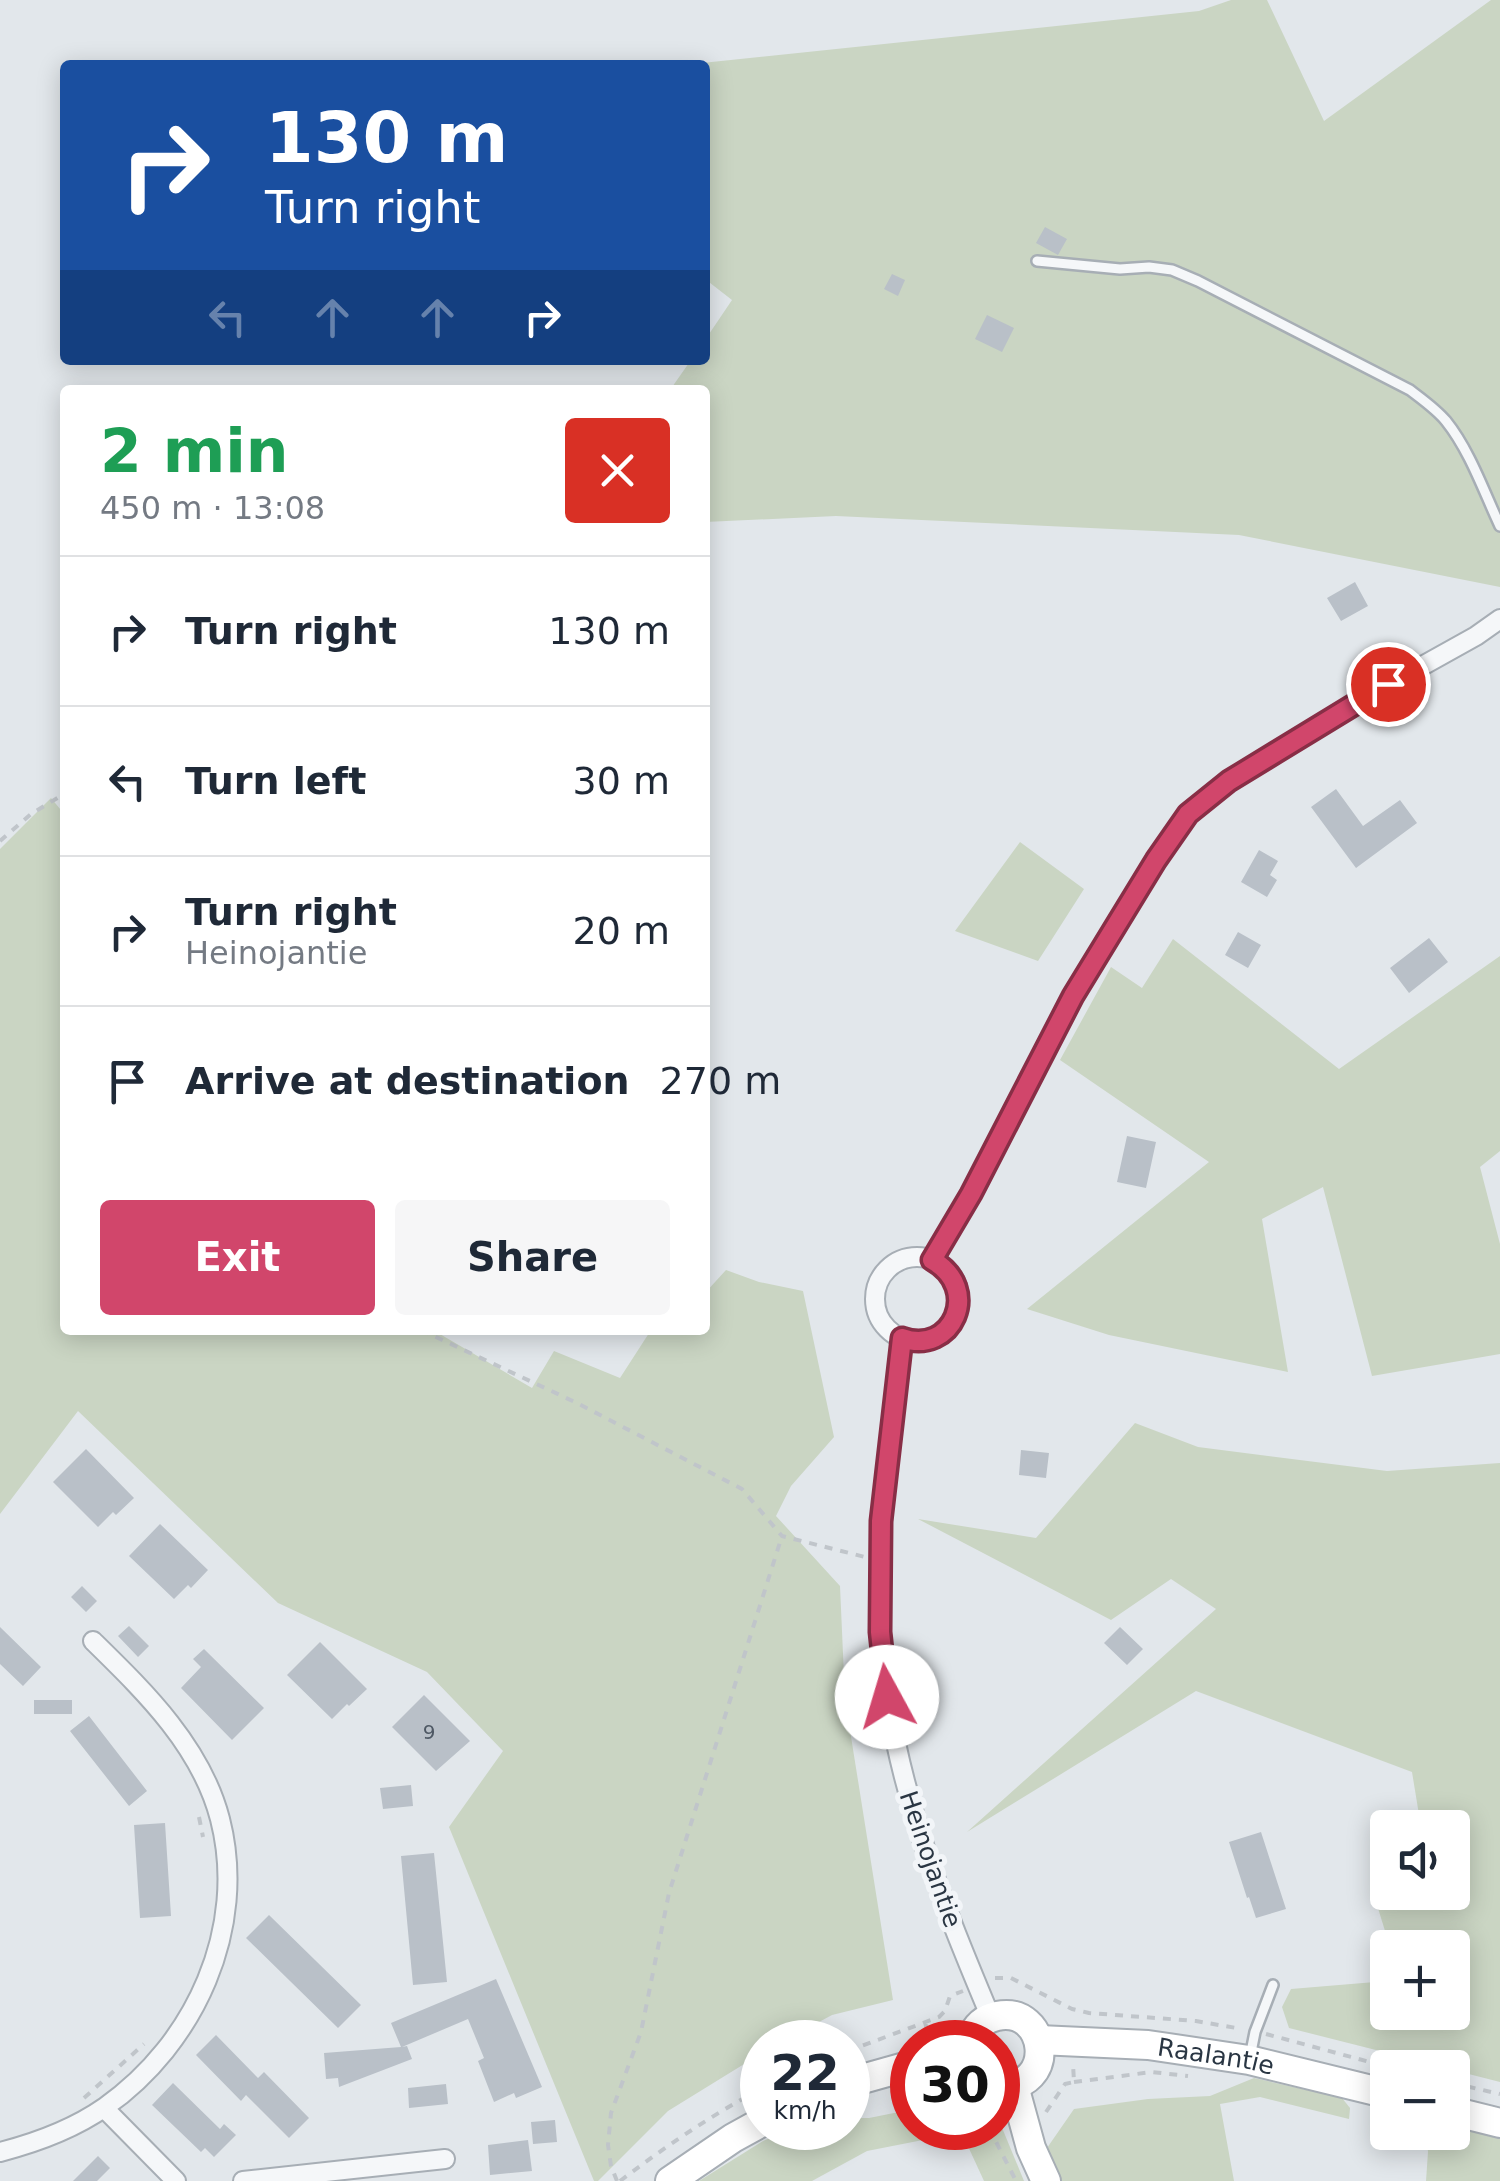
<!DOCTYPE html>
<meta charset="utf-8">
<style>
:root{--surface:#fff;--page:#f6f6f7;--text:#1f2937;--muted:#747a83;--line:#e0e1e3;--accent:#d1466b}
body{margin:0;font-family:"DejaVu Sans",sans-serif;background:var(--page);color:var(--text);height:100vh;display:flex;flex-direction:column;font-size:38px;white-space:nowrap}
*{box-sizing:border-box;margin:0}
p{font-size:32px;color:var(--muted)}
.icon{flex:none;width:55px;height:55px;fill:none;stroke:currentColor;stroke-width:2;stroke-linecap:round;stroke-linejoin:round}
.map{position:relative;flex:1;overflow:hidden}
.drawer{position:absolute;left:60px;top:385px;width:650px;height:950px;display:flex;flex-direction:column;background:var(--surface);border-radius:10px;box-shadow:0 5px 25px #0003}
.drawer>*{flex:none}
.top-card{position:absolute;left:60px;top:60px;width:650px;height:305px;border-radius:10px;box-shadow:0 5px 25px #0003;background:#1a4fa0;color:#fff;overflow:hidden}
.controls{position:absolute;left:1370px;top:1810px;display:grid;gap:20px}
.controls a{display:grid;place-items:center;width:100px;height:100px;border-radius:10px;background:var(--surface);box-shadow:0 5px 25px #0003;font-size:50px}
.speed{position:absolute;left:740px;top:2020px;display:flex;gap:20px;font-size:50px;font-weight:700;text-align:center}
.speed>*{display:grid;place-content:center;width:130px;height:130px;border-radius:50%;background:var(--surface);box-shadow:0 5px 25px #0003;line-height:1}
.speed small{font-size:25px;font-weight:400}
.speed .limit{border:15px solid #d22;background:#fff;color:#111}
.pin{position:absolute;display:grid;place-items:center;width:85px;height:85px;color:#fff;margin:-42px;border:5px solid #fff;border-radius:50%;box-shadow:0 2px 10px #0007}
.me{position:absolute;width:110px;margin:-55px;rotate:354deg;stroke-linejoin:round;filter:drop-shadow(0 0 8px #0008)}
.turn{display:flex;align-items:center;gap:35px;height:210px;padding:0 40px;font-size:45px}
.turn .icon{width:130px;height:130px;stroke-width:2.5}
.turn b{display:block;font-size:70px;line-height:85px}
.lanes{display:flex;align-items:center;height:95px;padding:0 40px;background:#0003;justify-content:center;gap:50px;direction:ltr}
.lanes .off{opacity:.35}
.round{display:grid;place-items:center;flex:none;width:105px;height:105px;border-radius:10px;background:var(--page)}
.overview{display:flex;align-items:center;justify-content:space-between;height:170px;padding:0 40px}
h1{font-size:60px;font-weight:800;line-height:75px;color:#1e9e55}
.cta{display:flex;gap:20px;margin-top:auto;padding:20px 40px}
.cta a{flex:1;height:115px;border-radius:10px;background:var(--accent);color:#fff;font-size:40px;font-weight:800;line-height:115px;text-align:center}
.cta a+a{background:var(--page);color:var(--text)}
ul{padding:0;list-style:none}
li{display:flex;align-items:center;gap:30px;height:150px;padding:0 40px;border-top:2px solid var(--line)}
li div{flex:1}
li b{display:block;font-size:38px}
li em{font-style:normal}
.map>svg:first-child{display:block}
.green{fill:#cad5c3}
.building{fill:#b9c0c8}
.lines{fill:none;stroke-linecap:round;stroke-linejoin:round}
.lane-casing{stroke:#a7aeb5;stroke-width:14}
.street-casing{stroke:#a7aeb5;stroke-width:22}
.secondary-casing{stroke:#a7aeb5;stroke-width:32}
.path{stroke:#c0c5ca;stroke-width:4;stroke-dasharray:8 8;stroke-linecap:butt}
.lane{stroke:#f5f7f9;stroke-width:9}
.street{stroke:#f5f7f9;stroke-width:18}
.secondary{stroke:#fff;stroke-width:28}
.route-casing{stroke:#882e46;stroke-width:25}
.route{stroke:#d1466b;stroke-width:18}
.labels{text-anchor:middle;stroke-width:10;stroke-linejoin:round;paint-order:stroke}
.number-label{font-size:20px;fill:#4e5864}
.street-label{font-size:25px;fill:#2a3643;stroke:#f2f5f8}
</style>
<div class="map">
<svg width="1500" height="2181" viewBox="0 0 1500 2181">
<rect width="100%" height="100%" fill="#e2e7eb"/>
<path class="green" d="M1231,0H1267L1324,121L1491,0H1500V587L1239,535L836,516L705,522V390H670L691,360H705V340L732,300L705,279V65H683L1199,11Z
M51,798L65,815V1330H433L532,1388L554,1351L620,1378L651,1330H705V1293L726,1270L759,1282L803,1291L834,1437L791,1486L776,1516L840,1586L845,1699L893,2000L832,2015L782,2042H762V2053L668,2111L598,2181H594L449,1827L503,1751L427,1672L278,1603L78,1411L0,1514V849Z
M1020,842L1084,889L1038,961L955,931Z
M1173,939L1339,1069L1500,956V1151L1480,1167L1500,1244V1354L1372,1376L1323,1187L1262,1219L1288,1372L1109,1335L1027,1309L1209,1162L1060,1060L1111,967L1142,988Z
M1135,1423L1198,1447L1387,1471L1500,1463V2082L1453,2070L1452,2068L1443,2067L1289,2028L1282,2007L1291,1989L1387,1981L1388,2012H1452V1948L1390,1947L1377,1905L1387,1889L1388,1892H1452V1828L1421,1827L1412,1772L1196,1691L967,1832L1216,1609L1171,1579L1111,1620L918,1519L1036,1538Z
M1254,2078L1342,2098L1350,2108L1349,2119L1260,2097L1220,2104L1234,2181H1061L1047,2148L1074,2109L1148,2099L1210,2096Z
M912,2105V2128H935L928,2139L867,2151L812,2181H699L763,2141L793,2128H848V2118H869L909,2110Z
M998,2118L1024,2181H984L966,2142L941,2128H998Z
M1453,2126L1500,2138V2181H1426L1428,2152L1426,2133L1452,2132Z"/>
<path class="building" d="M1045,227L1067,239L1058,255L1036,243Z
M892,274L905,280L898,296L884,289Z
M987,315L1014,328L1002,352L975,339Z
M1355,582L1368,606L1341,621L1327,598Z
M1336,789L1363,826L1400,800L1417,823L1356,868L1311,807Z
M1259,850L1278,861L1270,875L1277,880L1267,897L1241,882Z
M1238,932L1261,945L1248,968L1225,955Z
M1429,938L1448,962L1409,993L1390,968Z
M1127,1136L1156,1142L1146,1188L1117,1182Z
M86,1449L134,1498L116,1515L113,1512L98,1527L53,1482Z
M1021,1450L1049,1453L1046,1478L1019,1475Z
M160,1524L208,1570L191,1588L188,1585L174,1599L129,1556Z
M82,1586L97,1601L86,1612L71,1597Z
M129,1626L149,1646L138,1657L118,1636Z
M0,1627L41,1667L23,1686L0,1664Z
M1120,1627L1143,1649L1127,1665L1104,1643Z
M320,1642L367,1689L349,1706L347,1704L332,1719L287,1675Z
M204,1649L264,1708L232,1740L181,1688L201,1667L193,1659Z
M424,1695L470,1741L436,1771L392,1727Z
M34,1700H72V1714H34Z
M89,1716L147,1791L129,1806L70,1731Z
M411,1785L413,1806L383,1809L380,1788Z
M165,1823L171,1916L140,1918L134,1825Z
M1261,1832L1286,1909L1256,1918L1249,1897L1247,1898L1229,1842Z
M434,1853L447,1982L413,1985L401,1856Z
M269,1915L361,2005L338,2028L246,1938Z
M496,1979L542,2087L516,2098L514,2093L494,2102L478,2061L484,2058L468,2019L402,2047L407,2046L412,2059L339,2087L338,2078L326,2079L324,2053L401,2047L391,2023Z
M216,2035L258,2078L264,2072L309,2118L289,2138L246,2095L241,2101L196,2055Z
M173,2083L220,2129L224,2124L236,2135L214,2157L205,2148L201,2152L152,2105Z
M446,2084L448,2104L409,2108L408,2088Z
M555,2120L557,2142L533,2144L531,2122Z
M528,2140L532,2171L490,2175L488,2145Z
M98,2156L110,2168L97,2181H73Z"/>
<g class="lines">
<defs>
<path id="lane" d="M1037,261L1120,269L1149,267L1172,270L1198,281L1410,390C1423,400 1436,409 1446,421C1470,451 1484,492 1500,526
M1250,2057L1255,2032L1273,1985"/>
<path id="street" d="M875 1299a42 42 0 1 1 84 0a42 42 0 1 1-84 0Z
M932,1260L971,1194L1073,996L1157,859L1188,815L1229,781L1388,685L1476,636L1500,619
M902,1338C891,1436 875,1534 881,1633C888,1769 939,1894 991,2018
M104,2108L176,2181
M0,2152C35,2143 75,2128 105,2107C195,2044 248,1928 220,1819C201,1746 145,1692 93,1641
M243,2181L445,2159"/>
<g id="secondary">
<path id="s1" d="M1039,2040L1148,2045L1249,2060L1388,2094"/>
<path d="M970,2042C974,2029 982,2019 997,2016C1048,2005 1059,2090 998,2086"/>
<path d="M848,2083L912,2065"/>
<path d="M1014,2086L1031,2148L1046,2181"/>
<path d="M1452,2111L1500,2123"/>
<path d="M670,2181L733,2138L762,2122"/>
</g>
</defs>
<use href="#lane" class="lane-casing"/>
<use href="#street" class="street-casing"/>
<use href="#secondary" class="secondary-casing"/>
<path class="path" d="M0,841L31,814L59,797L65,804
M421,1330L577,1403L742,1489L782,1536L865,1557
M199,1817L203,1837
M995,1978H1011L1072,2009L1089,2013L1196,2021L1242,2029
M925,2022L930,2042
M1266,2034L1392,2068
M848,2051L939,2017L945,2011L950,1996L963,1991
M1074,2082L1152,2072L1188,2076
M1452,2083L1500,2094
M84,2098L144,2044
M1046,2112L1065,2084L1074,2082L1073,2064
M989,2128L1016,2181
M617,2181L611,2166L608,2145L611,2113L641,2032L669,1893L782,1536
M620,2181C666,2146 712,2115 762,2088"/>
<use href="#lane" class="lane"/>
<use href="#street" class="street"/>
<use href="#secondary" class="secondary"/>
</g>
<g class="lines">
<defs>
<path id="route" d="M887,1697L880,1632L881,1521L902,1338C952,1356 983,1289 932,1260L971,1194L1073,996L1156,860L1188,814L1229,781L1388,684"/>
</defs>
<use href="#route" class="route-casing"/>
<use href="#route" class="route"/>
</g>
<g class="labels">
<g class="number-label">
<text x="429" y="1739">9</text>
</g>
<g class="street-label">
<text transform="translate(931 1859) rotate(71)" y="9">Heinojantie</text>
<text dy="9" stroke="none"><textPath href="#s1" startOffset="178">Raalantie</textPath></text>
</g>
</g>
</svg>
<div class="controls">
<a><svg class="icon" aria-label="sound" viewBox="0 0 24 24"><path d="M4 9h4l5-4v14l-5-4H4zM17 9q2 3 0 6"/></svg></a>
<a>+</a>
<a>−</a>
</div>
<div class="speed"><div>22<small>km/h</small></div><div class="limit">30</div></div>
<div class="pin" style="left:1388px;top:684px;background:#d93025"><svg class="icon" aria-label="arrive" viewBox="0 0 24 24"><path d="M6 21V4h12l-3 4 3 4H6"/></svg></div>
<svg class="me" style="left:887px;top:1697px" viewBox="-20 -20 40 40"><circle r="19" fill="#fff"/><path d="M0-13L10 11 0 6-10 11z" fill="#d1466b"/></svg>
<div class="top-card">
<div class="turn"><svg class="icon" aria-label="right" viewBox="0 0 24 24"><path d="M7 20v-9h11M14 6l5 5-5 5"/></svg><div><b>130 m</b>Turn right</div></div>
<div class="lanes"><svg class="icon off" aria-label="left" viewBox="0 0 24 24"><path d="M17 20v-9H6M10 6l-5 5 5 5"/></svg><svg class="icon off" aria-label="ahead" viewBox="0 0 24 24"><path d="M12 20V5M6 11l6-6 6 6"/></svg><svg class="icon off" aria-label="ahead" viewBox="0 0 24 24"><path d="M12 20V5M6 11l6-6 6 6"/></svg><svg class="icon" aria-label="right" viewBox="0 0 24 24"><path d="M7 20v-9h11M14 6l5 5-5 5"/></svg></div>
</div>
<section class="drawer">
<div class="overview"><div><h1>2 min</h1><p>450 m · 13:08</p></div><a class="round" style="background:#d93025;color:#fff"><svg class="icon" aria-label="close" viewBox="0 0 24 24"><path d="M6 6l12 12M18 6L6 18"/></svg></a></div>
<ul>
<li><svg class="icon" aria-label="right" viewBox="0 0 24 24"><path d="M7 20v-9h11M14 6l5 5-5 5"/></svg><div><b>Turn right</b></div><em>130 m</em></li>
<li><svg class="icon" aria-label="left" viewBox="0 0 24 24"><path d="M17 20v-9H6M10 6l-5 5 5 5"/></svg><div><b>Turn left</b></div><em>30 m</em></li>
<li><svg class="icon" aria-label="right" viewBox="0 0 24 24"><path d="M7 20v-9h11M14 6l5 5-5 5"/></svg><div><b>Turn right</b><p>Heinojantie</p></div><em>20 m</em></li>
<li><svg class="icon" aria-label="arrive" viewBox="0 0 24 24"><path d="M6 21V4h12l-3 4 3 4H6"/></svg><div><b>Arrive at destination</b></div><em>270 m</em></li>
</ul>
<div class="cta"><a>Exit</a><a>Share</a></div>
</section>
</div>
